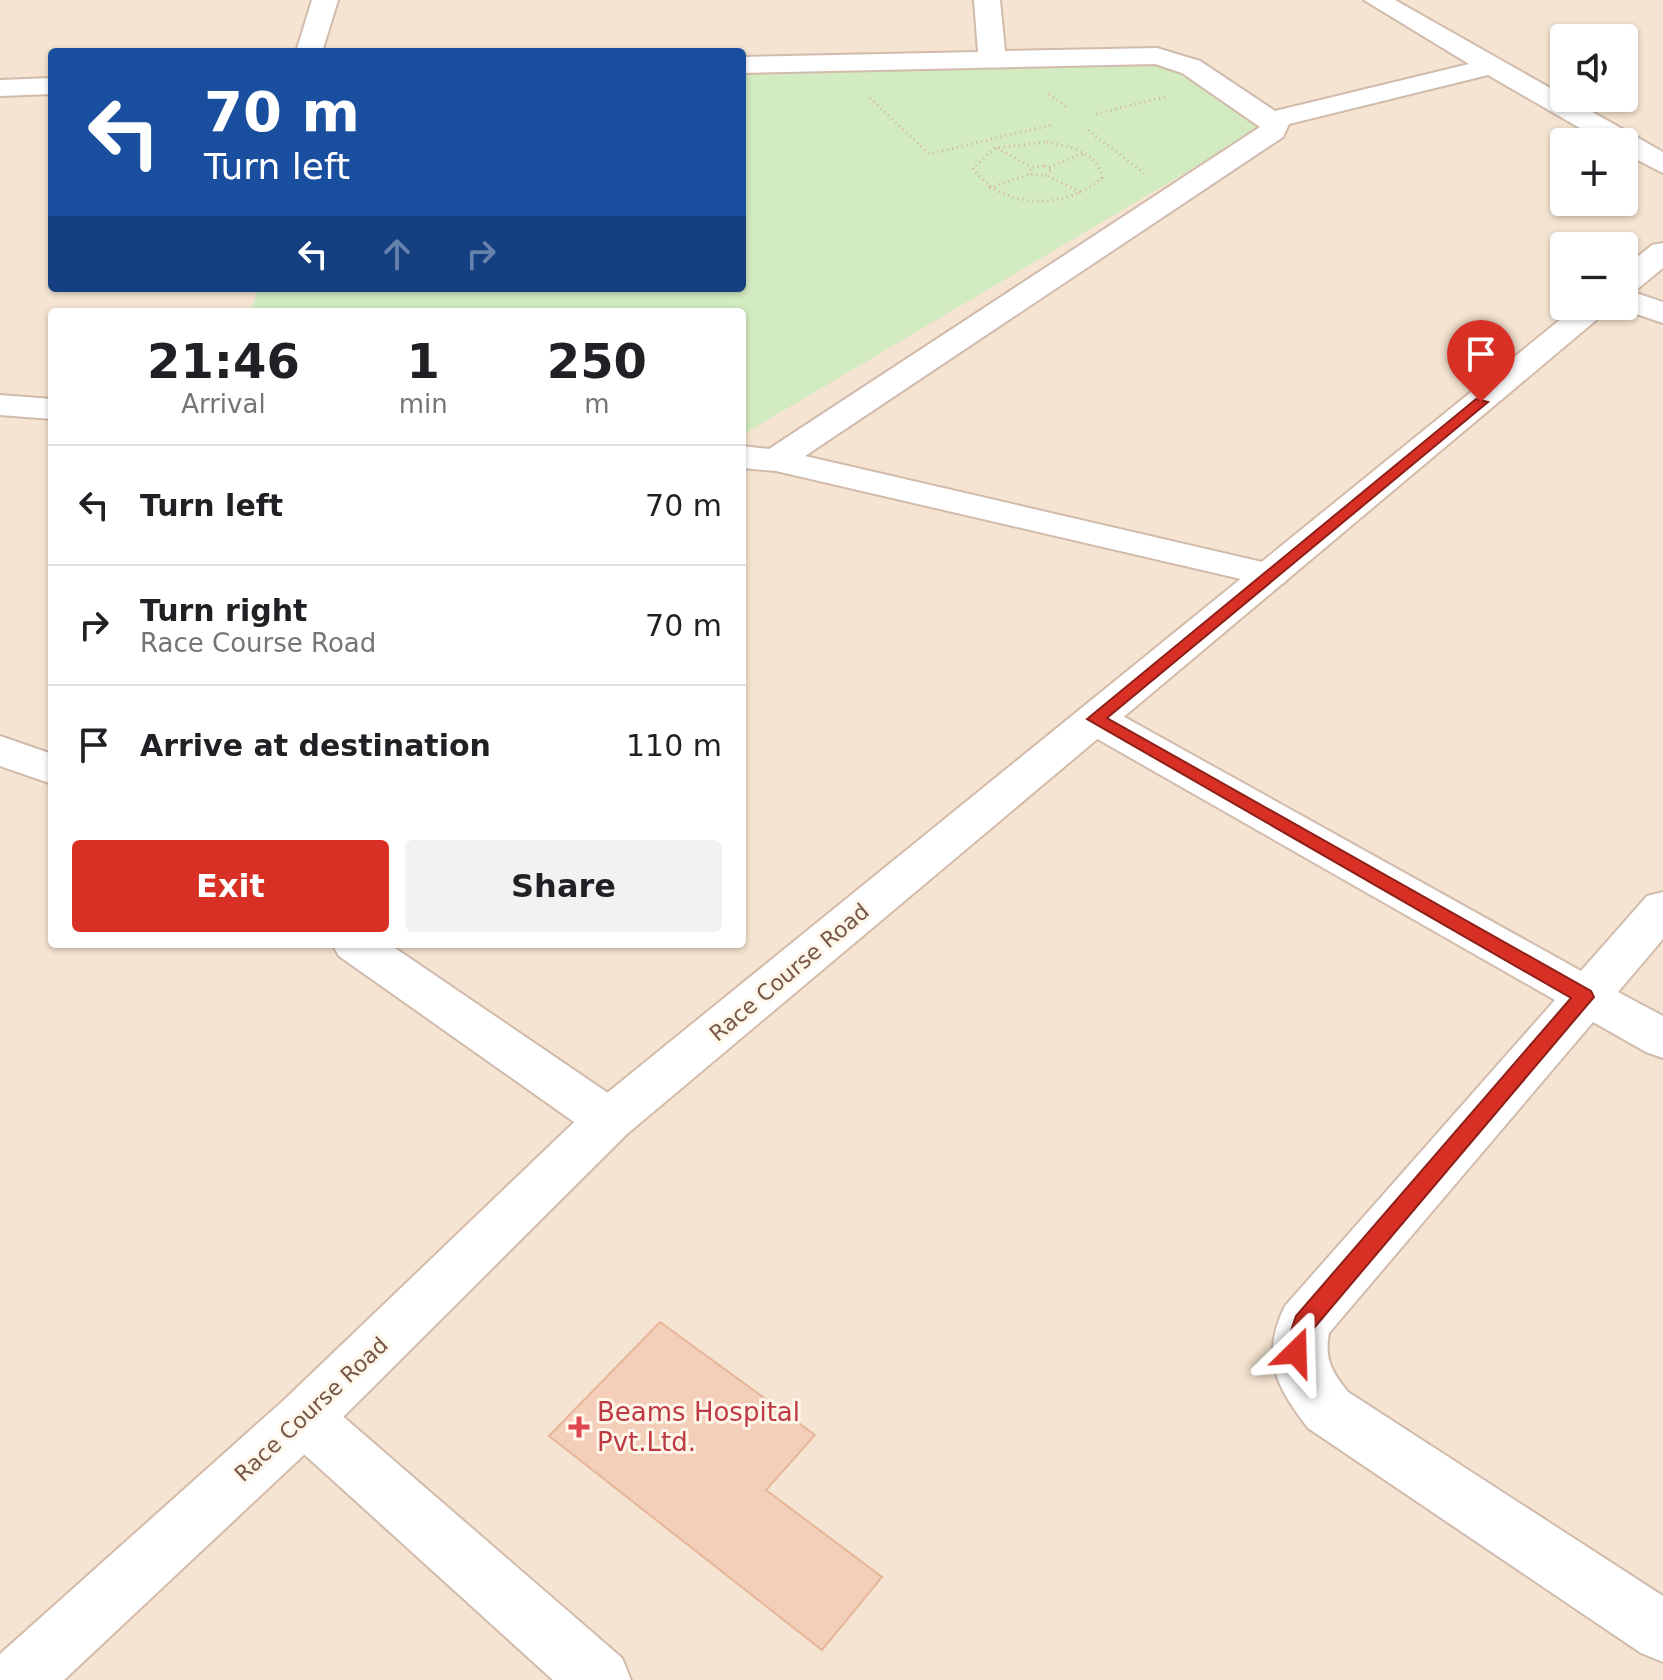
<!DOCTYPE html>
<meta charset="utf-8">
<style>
:root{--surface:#fff;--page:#f2f2f2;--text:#202124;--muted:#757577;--line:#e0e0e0;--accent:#d93025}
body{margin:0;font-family:"DejaVu Sans",sans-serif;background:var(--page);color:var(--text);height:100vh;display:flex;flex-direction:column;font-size:30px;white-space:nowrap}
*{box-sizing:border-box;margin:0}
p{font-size:26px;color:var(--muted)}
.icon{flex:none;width:44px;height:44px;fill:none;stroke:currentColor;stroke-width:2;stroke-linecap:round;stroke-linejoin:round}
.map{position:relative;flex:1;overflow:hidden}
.drawer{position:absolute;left:48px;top:308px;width:698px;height:640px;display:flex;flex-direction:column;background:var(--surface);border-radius:8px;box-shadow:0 2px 6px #0004}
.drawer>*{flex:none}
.hud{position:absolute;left:48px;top:48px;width:698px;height:244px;border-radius:8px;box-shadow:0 2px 6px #0004;background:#1a4fa0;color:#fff;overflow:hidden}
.controls{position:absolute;left:1550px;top:24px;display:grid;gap:16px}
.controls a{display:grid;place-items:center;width:88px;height:88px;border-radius:8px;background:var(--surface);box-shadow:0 2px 6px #0004;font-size:40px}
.pin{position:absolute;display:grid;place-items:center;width:68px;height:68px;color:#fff;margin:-82px -34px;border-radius:50% 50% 50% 0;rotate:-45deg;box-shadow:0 0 8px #0007}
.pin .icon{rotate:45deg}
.me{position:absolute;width:88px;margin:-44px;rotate:22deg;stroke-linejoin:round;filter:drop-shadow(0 0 6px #0008)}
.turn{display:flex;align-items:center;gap:28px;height:168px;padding:0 24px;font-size:36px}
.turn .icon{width:104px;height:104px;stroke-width:2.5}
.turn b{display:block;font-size:56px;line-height:68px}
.lanes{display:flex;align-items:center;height:76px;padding:0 24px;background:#0003;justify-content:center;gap:40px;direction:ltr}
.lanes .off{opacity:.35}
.eta{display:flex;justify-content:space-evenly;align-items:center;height:136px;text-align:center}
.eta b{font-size:48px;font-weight:600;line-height:56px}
.cta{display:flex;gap:16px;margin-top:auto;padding:16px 24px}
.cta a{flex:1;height:92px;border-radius:8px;background:var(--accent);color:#fff;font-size:32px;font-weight:600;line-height:92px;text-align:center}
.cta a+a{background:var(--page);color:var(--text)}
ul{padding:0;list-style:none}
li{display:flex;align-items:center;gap:24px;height:120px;padding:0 24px;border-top:2px solid var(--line)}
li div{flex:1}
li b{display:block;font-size:30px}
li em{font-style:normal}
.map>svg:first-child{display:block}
.residential{fill:#f5e4d1;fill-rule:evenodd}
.green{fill:#d3ebc1}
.building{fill:#f3cfb9;stroke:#e7b599;stroke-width:2}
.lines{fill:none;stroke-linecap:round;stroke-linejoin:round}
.street-casing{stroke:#d1bbac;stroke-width:4}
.secondary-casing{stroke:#d4bba9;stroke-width:4}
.path{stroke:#d8b29d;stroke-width:3;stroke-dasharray:1 4;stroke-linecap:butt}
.street{fill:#fff;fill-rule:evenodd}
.secondary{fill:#fff;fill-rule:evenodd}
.route{fill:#d93025;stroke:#8d1f18;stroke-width:2}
.health-dot{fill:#e0444e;stroke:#fff6ea;stroke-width:3}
.labels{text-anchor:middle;stroke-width:6;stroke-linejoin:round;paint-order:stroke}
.street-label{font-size:22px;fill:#765748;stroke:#fff6ea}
.near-health-label{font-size:26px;fill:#be3a42;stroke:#fff6ea;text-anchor:start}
</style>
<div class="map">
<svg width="1663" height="1680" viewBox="0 0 1663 1680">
<rect width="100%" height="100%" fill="#fdf2e3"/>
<path class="residential" d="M0,0H1663V1680H0ZM1564,38H1624V98H1564ZM52,52H742V288H52ZM1564,142H1624V202H1564ZM1564,246H1624V306H1564ZM52,312H742V944H52Z"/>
<path class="green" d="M1153,58L1268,124L742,435V312H251L258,288H742V72Z"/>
<path class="building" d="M660,1322L815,1435L766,1490L882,1577L822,1650L549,1436Z"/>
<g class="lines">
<defs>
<path id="street" d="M312,0H338L322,52H296Z
M974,0H1000L1005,51L1157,48L1200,61L1275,111L1469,64L1364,0H1395L1663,152V173L1624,153V142H1604L1488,75L1289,124L1283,137L805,456L1284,567L1290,575L1284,583L1271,586L776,471L742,468V446L769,449L1260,127L1182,73L1155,64L742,73V57L978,52Z
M52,78V94L0,96V80Z
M1624,289L1663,302V323L1613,306H1624Z
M0,395L52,399V419L0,415Z
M1095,706L1110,709L1581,971L1647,896L1663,892V939L1618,992L1663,1016V1058L1646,1052L1593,1022L1329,1333C1324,1359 1332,1372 1348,1392L1663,1596V1662L1641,1653L1308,1428C1276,1386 1260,1357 1285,1306L1555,1000L1080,729L1074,719L1080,709Z
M0,736L52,754V784L0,766Z
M332,944H389L627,1106L634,1120L627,1134L609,1140L591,1134L339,956Z
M304,1392L324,1400L622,1658L631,1680H553L284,1436L275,1418L284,1400Z"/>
<path id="secondary" d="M1663,243V268L1635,291L1624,293V268L1652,245Z
M1577,306H1613L627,1134L324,1436L64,1680H0V1654L284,1400L591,1106Z"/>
</defs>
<use href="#street" class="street-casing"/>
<use href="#secondary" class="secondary-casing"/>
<path class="path" d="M1049,94L1068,108
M870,98L929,154L1051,125
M1096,114L1165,97
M1088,130L1144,173
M1047,142C1070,147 1098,151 1102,178C1065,210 1002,211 973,168L995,148Z
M997,148L1031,167
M1045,166L1052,170L1045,176L1031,174V167Z
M1049,167L1085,153
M1048,176L1082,193
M989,188L1030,174"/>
<use href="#street" class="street"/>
<use href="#secondary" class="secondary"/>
</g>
<path class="route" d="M1476,399L1488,402L1107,718L1591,991L1594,997L1314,1328L1304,1360L1296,1362L1287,1360L1284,1352L1296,1316L1571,998L1087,719Z"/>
<path class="health-dot" d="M575 1415h8v8h8v8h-8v8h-8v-8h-8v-8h8z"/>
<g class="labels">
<g class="street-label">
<text transform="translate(789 972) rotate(-40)" y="8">Race Course Road</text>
<text transform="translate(311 1409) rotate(-43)" y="8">Race Course Road</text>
</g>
<g class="near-health-label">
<text x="597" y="1421">Beams Hospital<tspan x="597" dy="30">Pvt.Ltd.</tspan></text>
</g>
</g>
</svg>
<div class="controls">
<a><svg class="icon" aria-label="sound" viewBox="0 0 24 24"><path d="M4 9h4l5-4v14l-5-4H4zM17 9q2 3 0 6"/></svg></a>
<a>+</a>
<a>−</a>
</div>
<div class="pin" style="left:1481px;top:402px;background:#d93025"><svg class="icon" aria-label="arrive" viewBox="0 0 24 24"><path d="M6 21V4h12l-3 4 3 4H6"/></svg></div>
<svg class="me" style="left:1296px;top:1352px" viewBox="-20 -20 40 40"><path d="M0-17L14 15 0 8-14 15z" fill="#d93025" stroke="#fff" stroke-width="4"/></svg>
<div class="hud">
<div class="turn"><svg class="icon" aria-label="left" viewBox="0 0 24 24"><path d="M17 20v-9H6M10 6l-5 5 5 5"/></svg><div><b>70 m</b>Turn left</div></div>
<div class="lanes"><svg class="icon" aria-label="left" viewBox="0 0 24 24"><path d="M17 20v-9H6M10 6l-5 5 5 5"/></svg><svg class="icon off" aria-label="ahead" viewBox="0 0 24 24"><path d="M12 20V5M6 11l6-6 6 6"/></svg><svg class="icon off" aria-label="right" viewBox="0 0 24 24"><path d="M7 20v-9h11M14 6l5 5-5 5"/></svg></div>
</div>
<section class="drawer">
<div class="eta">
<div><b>21:46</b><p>Arrival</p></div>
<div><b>1</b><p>min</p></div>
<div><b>250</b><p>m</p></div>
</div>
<ul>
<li><svg class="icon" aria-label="left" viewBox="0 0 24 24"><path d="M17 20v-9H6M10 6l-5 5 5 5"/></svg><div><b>Turn left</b></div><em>70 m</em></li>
<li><svg class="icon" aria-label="right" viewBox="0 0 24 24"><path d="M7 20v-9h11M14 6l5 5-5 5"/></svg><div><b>Turn right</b><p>Race Course Road</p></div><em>70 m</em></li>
<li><svg class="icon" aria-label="arrive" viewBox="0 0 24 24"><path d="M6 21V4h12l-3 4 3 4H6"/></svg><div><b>Arrive at destination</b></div><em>110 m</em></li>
</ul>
<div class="cta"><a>Exit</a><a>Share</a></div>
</section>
</div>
